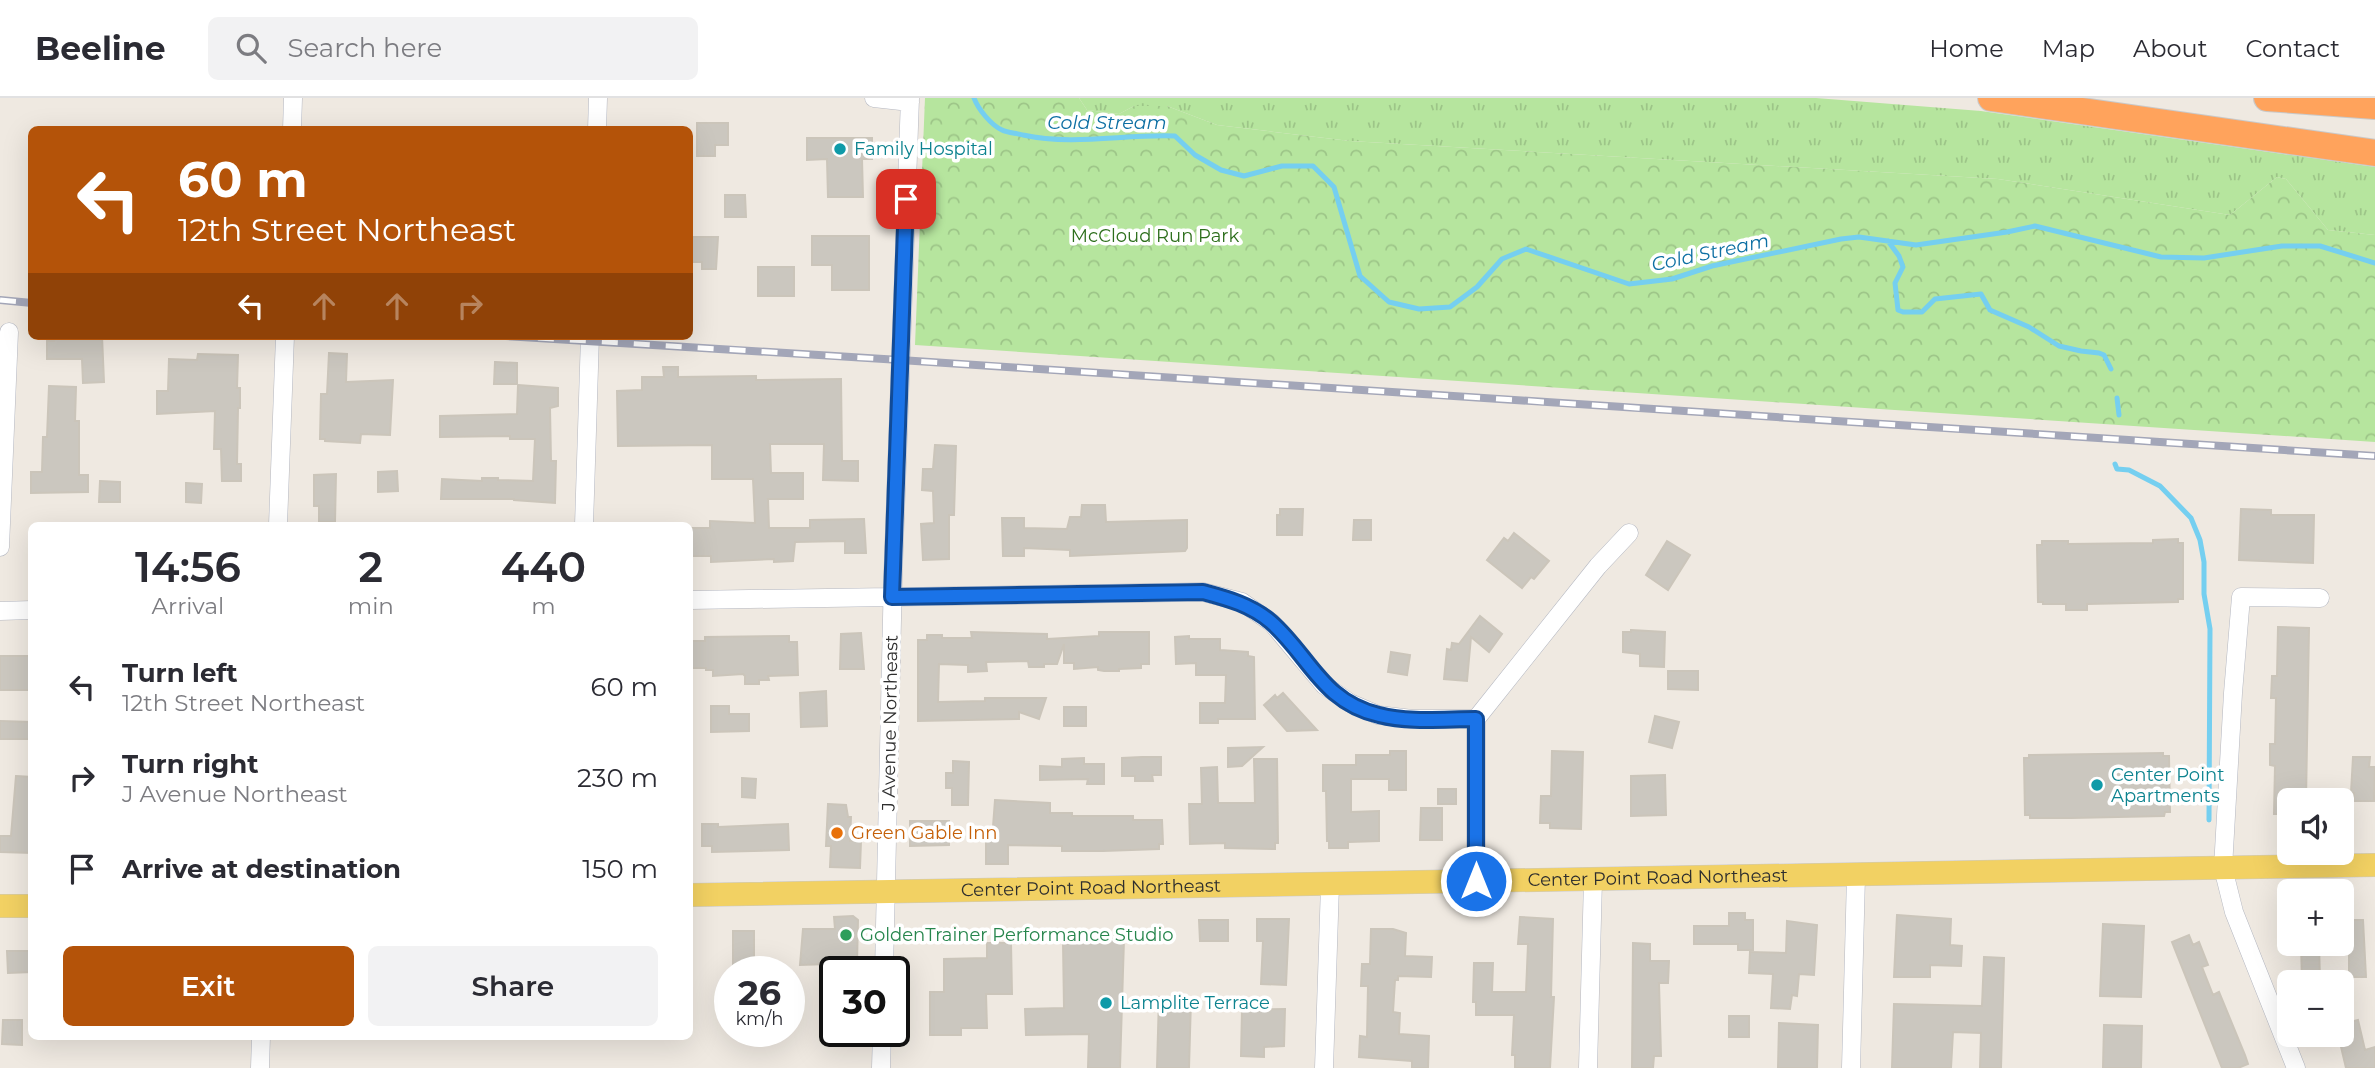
<!DOCTYPE html>
<meta charset="utf-8">
<style>
:root{--surface:#fff;--page:#f2f2f3;--text:#2b2b33;--muted:#7c7c81;--line:#e1e1e2;--accent:#b45309}
body{margin:0;font-family:Montserrat,sans-serif;background:var(--page);color:var(--text);height:100vh;display:flex;flex-direction:column;font-size:26px;white-space:nowrap}
*{box-sizing:border-box;margin:0}
p{font-size:23px;color:var(--muted)}
.icon{flex:none;width:38px;height:38px;fill:none;stroke:currentColor;stroke-width:2;stroke-linecap:round;stroke-linejoin:round}
.map{position:relative;flex:1;overflow:hidden}
.panel{position:absolute;left:28px;top:424px;width:665px;height:518px;display:flex;flex-direction:column;background:var(--surface);border-radius:10px;box-shadow:0 7px 28px #0002}
.panel>*{flex:none}
.guide{position:absolute;left:28px;top:28px;width:665px;height:214px;border-radius:10px;box-shadow:0 7px 28px #0002;background:#b45309;color:#fff;overflow:hidden}
.controls{position:absolute;left:2277px;top:690px;display:grid;gap:14px}
.controls a{display:grid;place-items:center;width:77px;height:77px;border-radius:10px;background:var(--surface);box-shadow:0 7px 28px #0002;font-size:35px}
.speed{position:absolute;left:714px;top:858px;display:flex;gap:14px;font-size:35px;font-weight:700;text-align:center}
.speed>*{display:grid;place-content:center;width:91px;height:91px;border-radius:50%;background:var(--surface);box-shadow:0 7px 28px #0002;line-height:1}
.speed small{font-size:18px;font-weight:400}
.speed .limit{border:4px solid #111;border-radius:10px;background:#fff;color:#111}
.pin{position:absolute;display:grid;place-items:center;width:60px;height:60px;color:#fff;margin:-30px;border-radius:14px;box-shadow:0 4px 10px #0006}
.me{position:absolute;width:77px;margin:-38px;rotate:0deg;stroke-linejoin:round;filter:drop-shadow(0 0 5px #0008)}
.turn{display:flex;align-items:center;gap:24px;height:147px;padding:0 35px;font-size:32px}
.turn .icon{width:91px;height:91px;stroke-width:2.5}
.turn b{display:block;font-size:49px;line-height:60px}
.lanes{display:flex;align-items:center;height:66px;padding:0 35px;background:#0003;justify-content:center;gap:35px;direction:ltr}
.lanes .off{opacity:.35}
.eta{display:flex;justify-content:space-evenly;align-items:center;height:119px;text-align:center}
.eta b{font-size:42px;font-weight:600;line-height:49px}
.primary-button{display:flex;gap:14px;margin-top:auto;padding:14px 35px}
.primary-button a{flex:1;height:80px;border-radius:10px;background:var(--accent);color:#fff;font-size:28px;font-weight:600;line-height:80px;text-align:center}
.primary-button a+a{background:var(--page);color:var(--text)}
ul{padding:0;list-style:none}
li{display:flex;align-items:center;gap:21px;height:91px;padding:0 35px}
li div{flex:1}
li b{display:block;font-size:26px}
li em{font-style:normal}
header{display:flex;align-items:center;gap:42px;box-sizing:border-box;height:98px;padding:0 35px;background:var(--surface);border-bottom:2px solid var(--line)}
header strong{font-size:33px}
nav{display:flex;gap:38px;margin-inline-start:auto;font-size:24px}
.search{width:490px;height:63px;background:var(--page);display:flex;align-items:center;gap:18px;box-sizing:border-box;padding:0 24px;border-radius:10px;color:var(--muted);font-size:26px}
.map>svg:first-child{display:block}
.grass{fill:url(#grass-tufts)}
.park{fill:url(#park-crowns)}
.lines{fill:none;stroke-linecap:round;stroke-linejoin:round}
.stream{stroke:#75cff0;stroke-width:5}
.building{fill:#cbc7bf;stroke:#cbc5ba;stroke-width:2}
.minor-casing{stroke:#b4b7c1;stroke-width:19}
.major-casing{stroke:#c9c9c9;stroke-width:24}
.highway-casing{stroke:#c9c9c9;stroke-width:28}
.minor{stroke:#fff;stroke-width:18}
.major{stroke:#f2d163;stroke-width:23}
.highway{stroke:#ffa35c;stroke-width:26}
.rail-casing{stroke:#a3a6b8;stroke-width:8}
.rail{stroke:#fff;stroke-width:5;stroke-dasharray:16;stroke-linecap:butt}
.route-casing{stroke:#114b97;stroke-width:18}
.route{stroke:#1a73e8;stroke-width:12}
.culture-dot{fill:#0f9aa8;stroke:#fff;stroke-width:2.5}
.food-dot{fill:#e8710a;stroke:#fff;stroke-width:2.5}
.leisure-dot{fill:#2e9e5b;stroke:#fff;stroke-width:2.5}
.labels{text-anchor:middle;stroke-width:7;stroke-linejoin:round;paint-order:stroke}
.culture-label{font-size:18px;fill:#0d838f;stroke:#fff;text-anchor:start}
.park-label{font-size:18px;fill:#2c6e1b;stroke:#fff}
.street-label{font-size:18px;fill:#2e2e2e;stroke:#fff}
.food-label{font-size:18px;fill:#c56008;stroke:#fff;text-anchor:start}
.leisure-label{font-size:18px;fill:#27864d;stroke:#fff;text-anchor:start}
.water-label{font-size:19px;font-style:italic;fill:#0d6fa3;stroke:#fff}
</style>
<header>
<strong>Beeline</strong>
<div class="search"><svg class="icon" aria-label="search" viewBox="0 0 24 24"><circle cx="10" cy="10" r="6"/><path d="M15 15l6 6"/></svg>Search here</div>
<nav><a>Home</a><a>Map</a><a>About</a><a>Contact</a></nav>
</header>
<div class="map">
<svg width="2375" height="970" viewBox="0 0 2375 970">
<defs>
<pattern id="grass-tufts" width="24" height="20" patternUnits="userSpaceOnUse" patternTransform="scale(1.75)"><rect width="24" height="20" fill="#b6e59e"/><path d="M3 7l-1-3M5 7V3M7 7l1-3M15 17l-1-3M17 17v-4M19 17l1-3" fill="none" stroke="#9dc588"/></pattern>
<pattern id="park-crowns" width="20" height="18" patternUnits="userSpaceOnUse" patternTransform="scale(1.75)"><rect width="20" height="18" fill="#b6e59e"/><path d="M2 6a3 3 0 1 1 6 0M12 15a3 3 0 1 1 6 0" fill="none" stroke="#9dc588"/></pattern>
</defs>
<rect width="100%" height="100%" fill="#efe9e1"/>
<path class="grass" d="M1079,0H1816L1981,13L2375,69V137L2328,132L2286,81L2277,79L2230,117L1998,81L1350,43L1217,27L1167,8H1134L1119,16L1087,12Z"/>
<path class="park" d="M925,0H1079L1087,12L1119,16L1134,8H1167L1217,27L1350,43L1998,81L2230,117L2277,79L2286,81L2328,132L2375,137V344L915,247Z"/>
<g class="lines">
<path class="stream" d="M974,0C978,11 991,27 1002,32C1008,35 1017,35 1023,37C1074,48 1124,36 1175,38L1195,57L1221,72L1244,78L1282,68H1313L1334,89L1360,178L1389,204L1419,211L1450,209L1477,189L1502,161L1526,151L1629,186L1672,181L1712,168L1841,141L1859,139L1916,147L2007,134L2035,128L2161,159L2204,160L2282,148H2320L2375,165
M1888,143L1899,158L1903,169L1895,185L1898,212L1903,214H1922L1935,201L1981,196L1990,212L2029,229L2059,248L2081,253L2099,255L2104,257L2111,271
M2117,300L2119,317
M2115,366L2117,371L2129,372L2160,388L2191,420L2200,442L2204,464V496L2210,531L2209,722"/>
</g>
<path class="building" d="M697,25H728V47H715V58H697Z
M807,40H872V61H862L863,99H828L827,61L807,62Z
M725,97H745L746,119H725Z
M812,138H869V192H832V167H812Z
M690,139H718L716,171H702V164H690Z
M758,169H794V198H758Z
M54,238H102L104,284L83,285L82,261H47V243H54Z
M329,255L347,256L346,284L393,282L390,337L361,336L360,345L325,343V341H320L321,296H327Z
M198,256L238,257L237,290H240V310H238L237,366H241V383H222L221,351H214L215,313L157,316V293H168L169,261L197,262Z
M495,264L517,265V286H494Z
M663,269H678V279L756,278V282L841,281L842,363H858V383L823,382L824,346H770L771,375H803V401H768L769,430H810V422L864,421L866,455H845V443L795,444L793,463L774,464V461L711,464V458H690V430H710V423L755,425L753,381H712V347L618,348L617,293L642,292V279H664Z
M518,287L558,290V308L550,310L551,363H556L555,405L514,402V401H441L442,381L482,383V380H498V382L533,383L535,341H510V338L440,339V318L517,316Z
M49,288L76,289L75,323H79V377H88V394L31,395V374H42L43,339H47Z
M935,347L956,348L954,417H949V461L923,462L921,426L934,425L933,393L922,392L923,371H933Z
M397,373L398,393L378,394V374Z
M336,376L335,424H319V408H314V377Z
M100,383L120,384V404H99Z
M186,385L202,386L201,405L186,404Z
M1082,407H1105L1106,424L1187,422V450L1185,453L1070,458V452L1024,450V458H1003L1002,420H1024V430L1067,431L1070,419H1081Z
M1280,411H1303L1302,437H1277V417H1280Z
M2241,411L2271,412V417H2314L2313,465L2239,462Z
M1354,422H1371V442H1353Z
M1514,435L1549,463L1534,481L1531,479L1522,490L1487,462L1504,440L1508,443Z
M2178,441V445H2183V501H2178V504L2087,506V512H2066V506H2043V504H2038L2037,447H2042V443H2068V446L2153,445V442Z
M1667,443L1690,457L1668,492L1646,477Z
M1480,518L1502,536L1489,554L1471,539L1467,583L1444,581L1447,551L1451,552L1452,545L1459,546Z
M2278,529L2309,530L2306,702H2289V716H2274L2275,668L2270,667V646H2275L2276,600H2271L2272,578H2277Z
M1631,532L1665,534L1664,569L1640,568V556L1623,554V534H1631Z
M971,534L1047,536V541L1099,538V534H1149V566H1141V570L1119,571V573H1104L1098,572V569L1074,571V565H1064V546L1057,566H1044V569H1029L1028,563L986,564L987,573L968,574V567L939,566L938,604L985,603V600H1046L1039,621L1019,614V621L918,623V542H927V537H942V540H972Z
M861,535L864,571H840L841,536Z
M789,538V544H797L798,577L768,578L769,582H759V586H745V578L743,576L713,578V572H706V570H690V543H705V539Z
M1189,538V541H1220V552L1248,554V558L1254,559L1255,621H1218V625H1200V605H1225L1226,577H1196V565L1176,566L1175,539Z
M1391,554L1410,557L1407,577L1388,574Z
M0,558H32V592H0Z
M1668,573H1698V592L1668,591Z
M826,593L827,628L801,629L800,595Z
M1283,595L1317,632L1287,633L1264,607L1275,597L1277,600Z
M711,608H729V616H749V633L711,634Z
M1064,609H1086V628H1064Z
M1655,618L1679,624L1672,650L1649,644Z
M0,623L32,624V641H0Z
M1263,649L1242,668L1228,669V650Z
M1390,653H1406V692H1389V681H1351V714L1379,713V743L1348,744V750H1329V743H1327L1326,693H1323V667H1356V657H1390Z
M1552,653L1583,654L1581,731L1550,730V725H1540L1541,698H1551Z
M2163,655V658H2169L2170,714H2165L2164,718L2071,720H2030V717H2025L2024,660H2029V657Z
M1142,659H1161V677H1152L1153,683H1135V678H1122V660Z
M2353,659H2370L2369,669H2375L2374,703H2354V695H2351Z
M1084,660V666H1104V686H1087L1088,681L1040,682V668L1062,669V661Z
M1254,661H1277L1278,745H1275V751L1225,750V745L1190,746L1189,706H1202L1201,670L1217,669L1218,705H1255Z
M953,663L969,664L968,707H952V690H946V675H953Z
M1665,677L1666,717L1631,718V678Z
M16,678L32,679V755L0,754V738H11Z
M742,680L756,681L755,700L742,699Z
M1438,691H1456V706H1438Z
M995,702L1050,705V715H1072V718H1133V722H1162L1163,746H1159V751L1103,753H1062V748L1008,747V766H986V742H992Z
M828,706L846,707L848,719H851L850,743H861L860,770L830,769L831,748H826Z
M1421,710H1442V742H1420Z
M910,723H949V747L910,748Z
M702,726H718V729L788,726L789,752L712,754V748H702Z
M1729,815H1745V822H1753V852H1738V846H1694V828H1729Z
M1897,817L1951,821L1950,847L1962,848L1961,868L1930,867V879H1894Z
M853,818L858,822L857,865L800,867L803,831H835L834,819Z
M1520,819L1553,821L1551,899H1554L1550,970H1515V957H1512L1514,917H1476V904H1473L1474,865H1493L1492,894H1526L1528,846H1518Z
M1257,821H1289L1286,887L1261,886L1263,843H1257Z
M1199,822H1228V843H1200Z
M2342,822H2363L2366,879H2349V856H2342Z
M1787,823L1817,827L1814,877L1799,876L1797,898L1792,897L1790,911L1771,910L1773,876L1749,875L1750,854L1786,855Z
M2103,826L2144,828L2141,899L2100,898Z
M1371,831H1393L1406,835L1405,858L1432,859L1431,879L1398,878V882H1395L1393,914L1400,915L1399,936L1429,938L1428,970H1412V963L1359,959L1360,938L1367,939L1368,888H1361L1362,866H1370Z
M733,833H754V867H733Z
M2189,837L2193,847L2199,844L2208,867L2202,869L2213,897L2219,894L2245,957L2248,966L2238,970H2222L2172,844Z
M1092,840L1124,841L1120,970H1088L1089,936L1026,937L1025,911L1064,910L1063,844H1092Z
M987,845H1011L1012,896H986L987,930H961V937H930V894H944V861L987,860Z
M1633,845L1650,846V863H1669L1668,885H1659L1661,958H1654L1653,970H1632Z
M2301,845H2319L2320,884H2302Z
M7,853H32V874L8,875Z
M1984,859L2004,860L2001,970H1980L1981,935L1953,934L1951,970H1892L1894,906L1982,908Z
M1159,899L1191,901L1189,970H1157Z
M1285,911L1284,948L1264,949V959L1241,958L1242,912Z
M1729,918H1749V939H1729Z
M3,922H22V947L2,946Z
M2358,922L2365,952L2375,949V970H2346L2338,936H2342V926Z
M1779,925L1818,927L1817,970H1778Z
M2104,927L2142,928L2141,970H2103Z"/>
<g class="lines">
<defs>
<path id="minor" d="M874,0L910,4
M292,32L293,0
M597,32L598,0
M278,427L285,238
M584,427L590,238
M0,449L9,234
M690,502L1203,494L1242,504L1272,525L1324,587L1350,605L1378,617L1412,621H1476
M0,513L32,512
M1476,783V621L1598,468L1629,435
M884,873L893,477L910,0
M260,970L261,938
M881,970L882,933
M1324,970L1330,787
M1588,970L1593,782
M1851,970L1856,778
M2296,970L2234,814L2223,770L2233,595L2241,499L2320,500"/>
<g id="major">
<path id="s1" d="M690,797L2375,767"/>
<path d="M0,808H32"/>
</g>
<path id="highway" d="M1991,0L2375,55
M2267,0L2375,8"/>
</defs>
<use href="#minor" class="minor-casing"/>
<use href="#major" class="major-casing"/>
<use href="#highway" class="highway-casing"/>
<use href="#minor" class="minor"/>
<use href="#major" class="major"/>
<use href="#highway" class="highway"/>
<defs>
<path id="rail" d="M0,202L32,205
M506,238L900,262L2375,358"/>
</defs>
<use href="#rail" class="rail-casing"/>
<use href="#rail" class="rail"/>
</g>
<g class="lines">
<defs>
<path id="route" d="M906,101L892,499L1203,494C1229,501 1251,507 1271,524C1309,557 1322,604 1379,617C1410,625 1444,621 1476,621V783"/>
</defs>
<use href="#route" class="route-casing"/>
<use href="#route" class="route"/>
</g>
<g class="culture-dot">
<circle cx="840" cy="51" r="7"/>
<circle cx="2097" cy="687" r="7"/>
<circle cx="1106" cy="905" r="7"/>
</g>
<circle class="food-dot" cx="837" cy="735" r="7"/>
<circle class="leisure-dot" cx="846" cy="837" r="7"/>
<g class="labels">
<g class="culture-label">
<text x="854" y="57">Family Hospital</text>
<text x="2111" y="683">Center Point<tspan x="2111" dy="21">Apartments</tspan></text>
<text x="1120" y="911">Lamplite Terrace</text>
</g>
<g class="park-label">
<text x="1155" y="144">McCloud Run Park</text>
</g>
<g class="street-label">
<text transform="translate(890 625) rotate(-89)" y="6">J Avenue Northeast</text>
<text dy="6" stroke="none"><textPath href="#s1" startOffset="968">Center Point Road Northeast</textPath></text>
<text dy="6" stroke="none"><textPath href="#s1" startOffset="401">Center Point Road Northeast</textPath></text>
</g>
<g class="food-label">
<text x="851" y="741">Green Gable Inn</text>
</g>
<g class="leisure-label">
<text x="860" y="843">GoldenTrainer Performance Studio</text>
</g>
<g class="water-label">
<text x="1107" y="31">Cold Stream</text>
<text transform="translate(1710 154) rotate(-12)" y="7">Cold Stream</text>
</g>
</g>
</svg>
<div class="controls">
<a><svg class="icon" aria-label="sound" viewBox="0 0 24 24"><path d="M4 9h4l5-4v14l-5-4H4zM17 9q2 3 0 6"/></svg></a>
<a>+</a>
<a>−</a>
</div>
<div class="speed"><div>26<small>km/h</small></div><div class="limit">30</div></div>
<div class="pin" style="left:906px;top:101px;background:#d93025"><svg class="icon" aria-label="arrive" viewBox="0 0 24 24"><path d="M6 21V4h12l-3 4 3 4H6"/></svg></div>
<svg class="me" style="left:1476px;top:783px" viewBox="-20 -20 40 40"><circle r="17" fill="#1a73e8" stroke="#fff" stroke-width="3"/><path d="M0-11L8 9 0 5-8 9z" fill="#fff"/></svg>
<div class="guide">
<div class="turn"><svg class="icon" aria-label="left" viewBox="0 0 24 24"><path d="M17 20v-9H6M10 6l-5 5 5 5"/></svg><div><b>60 m</b>12th Street Northeast</div></div>
<div class="lanes"><svg class="icon" aria-label="left" viewBox="0 0 24 24"><path d="M17 20v-9H6M10 6l-5 5 5 5"/></svg><svg class="icon off" aria-label="ahead" viewBox="0 0 24 24"><path d="M12 20V5M6 11l6-6 6 6"/></svg><svg class="icon off" aria-label="ahead" viewBox="0 0 24 24"><path d="M12 20V5M6 11l6-6 6 6"/></svg><svg class="icon off" aria-label="right" viewBox="0 0 24 24"><path d="M7 20v-9h11M14 6l5 5-5 5"/></svg></div>
</div>
<section class="panel">
<div class="eta">
<div><b>14:56</b><p>Arrival</p></div>
<div><b>2</b><p>min</p></div>
<div><b>440</b><p>m</p></div>
</div>
<ul>
<li><svg class="icon" aria-label="left" viewBox="0 0 24 24"><path d="M17 20v-9H6M10 6l-5 5 5 5"/></svg><div><b>Turn left</b><p>12th Street Northeast</p></div><em>60 m</em></li>
<li><svg class="icon" aria-label="right" viewBox="0 0 24 24"><path d="M7 20v-9h11M14 6l5 5-5 5"/></svg><div><b>Turn right</b><p>J Avenue Northeast</p></div><em>230 m</em></li>
<li><svg class="icon" aria-label="arrive" viewBox="0 0 24 24"><path d="M6 21V4h12l-3 4 3 4H6"/></svg><div><b>Arrive at destination</b></div><em>150 m</em></li>
</ul>
<div class="primary-button"><a>Exit</a><a>Share</a></div>
</section>
</div>
